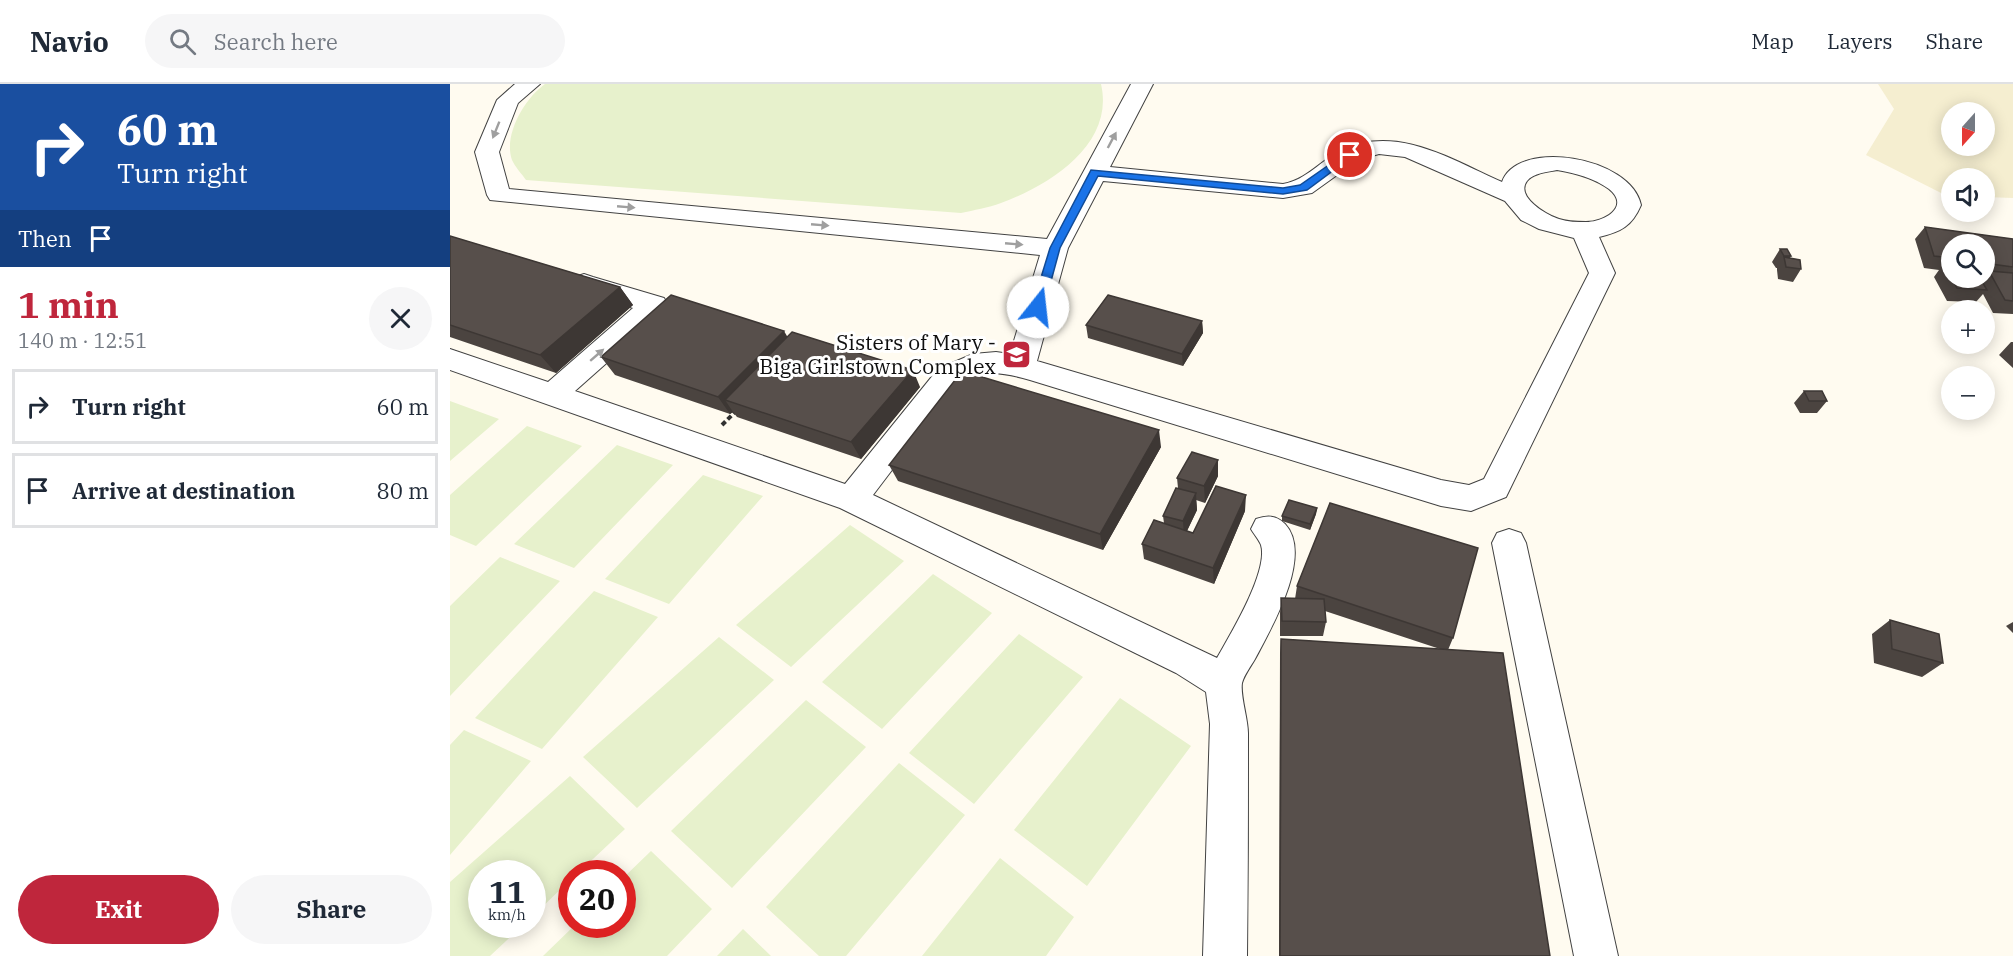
<!DOCTYPE html>
<meta charset="utf-8">
<style>
:root{--surface:#fff;--page:#f6f6f7;--text:#1f2937;--muted:#747a83;--line:#e0e1e3;--accent:#bf263c}
body{margin:0;font-family:"IBM Plex Serif",serif;background:var(--page);color:var(--text);height:100vh;display:flex;flex-direction:column;font-size:22px;white-space:nowrap}
*{box-sizing:border-box;margin:0}
p{font-size:20px;color:var(--muted)}
.icon{flex:none;width:33px;height:33px;fill:none;stroke:currentColor;stroke-width:2;stroke-linecap:round;stroke-linejoin:round}
.map{position:relative;flex:1;overflow:hidden}
.side{display:flex;flex-direction:column;background:var(--surface);width:450px}
.side>*{flex:none}
.top-card{background:#1a4fa0;color:#fff;overflow:hidden}
.needle{width:39px;rotate:201deg}
.tools{position:absolute;left:1491px;top:18px;display:grid;gap:12px}
.tools a{display:grid;place-items:center;width:54px;height:54px;border-radius:50%;background:var(--surface);box-shadow:0 3px 15px #0003;font-size:30px}
.speed{position:absolute;left:18px;top:776px;display:flex;gap:12px;font-size:30px;font-weight:700;text-align:center}
.speed>*{display:grid;place-content:center;width:78px;height:78px;border-radius:50%;background:var(--surface);box-shadow:0 3px 15px #0003;line-height:1}
.speed small{font-size:15px;font-weight:400}
.speed .limit{border:9px solid #d22;background:#fff;color:#111}
.pin{position:absolute;display:grid;place-items:center;width:51px;height:51px;color:#fff;margin:-26px;border:3px solid #fff;border-radius:50%;box-shadow:0 2px 6px #0007}
.me{position:absolute;width:66px;margin:-33px;rotate:16deg;stroke-linejoin:round;filter:drop-shadow(0 0 4px #0008)}
.turn{display:flex;align-items:center;gap:21px;height:126px;padding:0 18px;font-size:27px}
.turn .icon{width:78px;height:78px;stroke-width:2.5}
.turn b{display:block;font-size:42px;line-height:51px}
.then{display:flex;align-items:center;height:57px;padding:0 18px;background:#0003;gap:12px;font-size:22px}
.round{display:grid;place-items:center;flex:none;width:63px;height:63px;border-radius:32px;background:var(--page)}
.head{display:flex;align-items:center;justify-content:space-between;height:102px;padding:0 18px}
h1{font-size:36px;font-weight:700;line-height:45px;color:var(--accent)}
.primary-button{display:flex;gap:12px;margin-top:auto;padding:12px 18px}
.primary-button a{flex:1;height:69px;border-radius:36px;background:var(--accent);color:#fff;font-size:24px;font-weight:700;line-height:69px;text-align:center}
.primary-button a+a{background:var(--page);color:var(--text)}
ul{padding:0;list-style:none}
li{display:flex;align-items:center;gap:18px;height:75px;margin:0 12px 9px;padding:0 6px;border:3px solid var(--line);border-radius:0px}
li div{flex:1}
li b{display:block;font-size:22px}
li em{font-style:normal}
header{display:flex;align-items:center;gap:36px;box-sizing:border-box;height:84px;padding:0 30px;background:var(--surface);border-bottom:2px solid var(--line)}
header strong{font-size:28px}
nav{display:flex;gap:33px;margin-inline-start:auto;font-size:21px}
.search{width:420px;height:54px;background:var(--page);display:flex;align-items:center;gap:15px;box-sizing:border-box;padding:0 21px;border-radius:33px;color:var(--muted);font-size:22px}
main{display:flex;flex:1;min-height:0}
.map>svg:first-child{display:block}
.farmland{fill:#f5eed0;fill-rule:evenodd}
.pitch{fill:#e7f1cc}
.lines{fill:none;stroke-linecap:round;stroke-linejoin:round}
.minor-casing{stroke:#424242;stroke-width:2}
.path{stroke:#313131;stroke-width:4;stroke-dasharray:5 3;stroke-linecap:butt}
.minor{fill:#fff;fill-rule:evenodd}
.wall{fill:#4b4440;fill-rule:evenodd}
.shaded-wall{fill:#3d3734}
.building{fill:#574f4b;stroke:#3d3734;stroke-width:1.5}
.oneway{fill:#9f9f9f}
.route{fill:#1a73e8;stroke:#114b97;stroke-width:1.5}
.labels{text-anchor:middle;stroke-width:6;stroke-linejoin:round;paint-order:stroke}
.poi-label{font-size:21px;fill:#0f0f0f;stroke:#fff;text-anchor:end}
</style>
<header>
<strong>Navio</strong>
<div class="search"><svg class="icon" aria-label="search" viewBox="0 0 24 24"><circle cx="10" cy="10" r="6"/><path d="M15 15l6 6"/></svg>Search here</div>
<nav><a>Map</a><a>Layers</a><a>Share</a></nav>
</header>
<main>
<section class="side">
<div class="top-card">
<div class="turn"><svg class="icon" aria-label="right" viewBox="0 0 24 24"><path d="M7 20v-9h11M14 6l5 5-5 5"/></svg><div><b>60 m</b>Turn right</div></div>
<div class="then">Then<svg class="icon" aria-label="arrive" viewBox="0 0 24 24"><path d="M6 21V4h12l-3 4 3 4H6"/></svg></div>
</div>
<div class="head"><div><h1>1 min</h1><p>140 m · 12:51</p></div><a class="round"><svg class="icon" aria-label="close" viewBox="0 0 24 24"><path d="M6 6l12 12M18 6L6 18"/></svg></a></div>
<ul>
<li><svg class="icon" aria-label="right" viewBox="0 0 24 24"><path d="M7 20v-9h11M14 6l5 5-5 5"/></svg><div><b>Turn right</b></div><em>60 m</em></li>
<li><svg class="icon" aria-label="arrive" viewBox="0 0 24 24"><path d="M6 21V4h12l-3 4 3 4H6"/></svg><div><b>Arrive at destination</b></div><em>80 m</em></li>
</ul>
<div class="primary-button"><a>Exit</a><a>Share</a></div>
</section>
<div class="map">
<svg width="1563" height="872" viewBox="0 0 1563 872">
<rect width="100%" height="100%" fill="#fffbf0"/>
<path class="farmland" d="M1428,0H1563V114L1535,113L1534,94H1502L1501,112H1497L1416,71L1444,25ZM1502,28H1534V62H1502Z"/>
<path class="pitch" d="M95,0H651C665,60 600,101 551,119C538,124 524,126 511,129L76,96C72,90 65,83 62,76C53,51 75,14 95,0Z
M0,317L49,335L0,377Z
M77,342L132,362L26,462L0,451V411Z
M167,361L223,381L124,484L64,460Z
M253,391L313,412L219,520L155,495Z
M400,441L454,477L341,583L286,541Z
M50,473L110,497L0,612V522Z
M483,490L542,529L432,645L372,598Z
M144,507L208,533L92,665L25,634Z
M569,550L633,593L524,720L459,669Z
M269,553L324,596L187,724L133,673Z
M670,614L741,662L637,802L564,746Z
M356,616L416,663L282,804L221,747Z
M14,646L81,677L0,771V661Z
M449,679L515,731L396,872H369L316,823Z
M120,692L175,745L128,789H122L121,795L83,832L82,789H32V840H74L40,872H0V798Z
M201,767L262,825L217,872H93L126,840H172L173,794Z
M550,774L624,833L596,872H472Z
M293,845L321,872H267Z"/>
<g class="lines">
<defs>
<path id="minor" d="M65,0H90L68,19L49,68L59,105L597,155L681,0H703L660,83L833,100C857,96 871,76 892,66C947,40 1002,76 1052,98C1067,54 1181,72 1191,121C1182,142 1171,148 1149,153L1165,189L1056,413L1021,427L991,422L580,296C552,288 535,285 508,299L423,411L767,574C780,551 819,487 811,461C809,456 804,450 801,445L806,435C817,431 826,431 835,440C864,471 821,545 805,575C801,582 794,591 792,599C790,611 798,635 798,649C798,723 798,798 797,872H753L760,640L756,608L726,589L390,424L0,286V265L98,298L183,224L125,205L121,199L125,193L134,190L143,193L214,214L218,221L214,228L125,307L395,400L488,285L523,270L546,268L560,270L590,171L40,116L37,111L25,68L47,16ZM929,70L955,73L1055,117L1071,136L1089,145L1124,154L1139,189L1034,395L1019,401L991,396L587,277L618,164L653,97L833,114L862,109L908,76ZM1107,86C1125,89 1144,94 1159,105C1181,123 1154,138 1136,138C1127,138 1118,138 1109,135C1097,131 1065,113 1077,97C1083,89 1098,88 1107,86Z
M1059,445L1071,449L1076,459L1168,872H1124L1042,459L1047,449Z"/>
</defs>
<use href="#minor" class="minor-casing"/>
<path class="path" d="M272,341L286,327"/>
<use href="#minor" class="minor"/>
</g>
<path class="wall" d="M1475,143L1563,155V230L1543,229L1533,210L1526,218L1497,217L1484,193L1489,186L1474,184L1465,155ZM1502,160H1534V194H1533L1531,196L1502,194Z
M0,152L170,203L183,221L106,289L0,253Z
M1330,165L1341,172L1340,174L1351,185L1343,198L1328,195L1327,186V184H1326L1322,178Z
M752,237L753,249L733,282L638,254L636,241Z
M337,253L470,303L411,375L287,333L283,328L280,330L165,291L151,273Z
M1561,258H1563V284L1549,271Z
M1354,307L1377,317L1367,329H1350L1344,319Z
M711,363L653,466L448,397L439,381Z
M768,376V392L755,419L746,416L747,426L737,447L743,449L795,427L764,500L694,475L692,460L714,439L713,432L728,404L727,394Z
M867,424L866,430L860,446L832,437V432Z
M847,502L1003,554L998,566L1100,872H829L830,569L831,555L990,565L875,527L876,538L873,552H830V529L831,514L845,515Z
M1440,536L1493,579L1472,593L1424,579L1422,550Z
M1563,538V549L1556,542Z"/>
<path class="shaded-wall" d="M170,203L183,221L106,289L90,271Z
M752,237L753,249L733,282L732,270Z
M334,247L344,264L275,316L283,328L280,330L268,313Z
M463,286L470,303L411,375L401,358Z
M709,346L711,363L653,466L650,450Z
M768,376V392L755,419L754,402Z
M746,409L747,426L734,453L733,437Z
M796,411L795,427L764,500L763,484Z
M867,424L866,430L860,446V440Z"/>
<path class="building" d="M1475,143L1563,155V183L1534,179V160H1502V174L1484,172Z
M0,152L170,203L90,271L0,241Z
M1330,165H1337L1341,172H1334Z
M1334,173L1350,176L1351,185L1336,183Z
M1494,180L1502,181V194H1530L1537,206L1507,204Z
M1539,187L1563,189V217L1555,216Z
M221,211L334,247L268,313L151,273Z
M658,211L752,237L732,270L636,241Z
M342,248L463,286L401,358L275,316Z
M512,287L709,346L650,450L439,381Z
M1354,307H1372L1377,317H1359Z
M742,368L768,376L754,402L727,394Z
M766,402L796,411L763,484L692,460L704,436L743,449Z
M726,404L746,409L733,437L713,432Z
M839,416L867,424L860,440L832,432Z
M880,419L1028,464L1003,554L847,502Z
M831,514L874,515L876,538L832,537Z
M1440,536L1489,550L1493,579L1442,565Z
M831,555L1053,569L1100,872H830Z"/>
<defs><path id="oneway-solid" d="M-6-.8H1V-3.2L6.5 0L1 3.2V.8H-6Z" transform="scale(1.5)"/></defs>
<g class="oneway">
<use href="#oneway-solid" transform="translate(46 46) rotate(112)"/>
<use href="#oneway-solid" transform="translate(662 56) rotate(-62)"/>
<use href="#oneway-solid" transform="translate(176 123) rotate(5)"/>
<use href="#oneway-solid" transform="translate(370 141) rotate(5)"/>
<use href="#oneway-solid" transform="translate(564 160) rotate(5)"/>
<use href="#oneway-solid" transform="translate(147 271) rotate(-41)"/>
</g>
<path class="route" d="M896,69L904,71L857,106L833,110L648,92L610,164L594,223L588,227L582,223L600,164L641,86L833,104L850,101Z"/>
<defs>
<symbol id="school-square" viewBox="-11 -11 22 22"><rect x="-9" y="-9" width="18" height="18" rx="4" fill="#bf263c" stroke="#fff"/><path d="M0-5L7-2L0 1L-7-2ZM-4 1L0 2.5L4 1V4Q0 6-4 4Z" fill="#fff"/></symbol>
</defs>
<g fill-rule="evenodd">
<use href="#school-square" x="550" y="254" width="33" height="33"/>
</g>
<g class="labels">
<g class="poi-label">
<text x="546" y="266">Sisters of Mary -<tspan x="546" dy="24">Biga Girlstown Complex</tspan></text>
</g>
</g>
</svg>
<div class="tools">
<a><svg class="needle" viewBox="-14 -14 28 28"><path d="M0-13l5 13h-10z" fill="#e53935"/><path d="M0 13l5-13h-10z" fill="#747a83"/></svg></a>
<a><svg class="icon" aria-label="sound" viewBox="0 0 24 24"><path d="M4 9h4l5-4v14l-5-4H4zM17 9q2 3 0 6"/></svg></a>
<a><svg class="icon" aria-label="search" viewBox="0 0 24 24"><circle cx="10" cy="10" r="6"/><path d="M15 15l6 6"/></svg></a>
<a>+</a>
<a>−</a>
</div>
<div class="speed"><div>11<small>km/h</small></div><div class="limit">20</div></div>
<div class="pin" style="left:900px;top:71px;background:#d93025"><svg class="icon" aria-label="arrive" viewBox="0 0 24 24"><path d="M6 21V4h12l-3 4 3 4H6"/></svg></div>
<svg class="me" style="left:588px;top:223px" viewBox="-20 -20 40 40"><circle r="19" fill="#fff"/><path d="M0-13L10 11 0 6-10 11z" fill="#1a73e8"/></svg>
</div>
</main>
